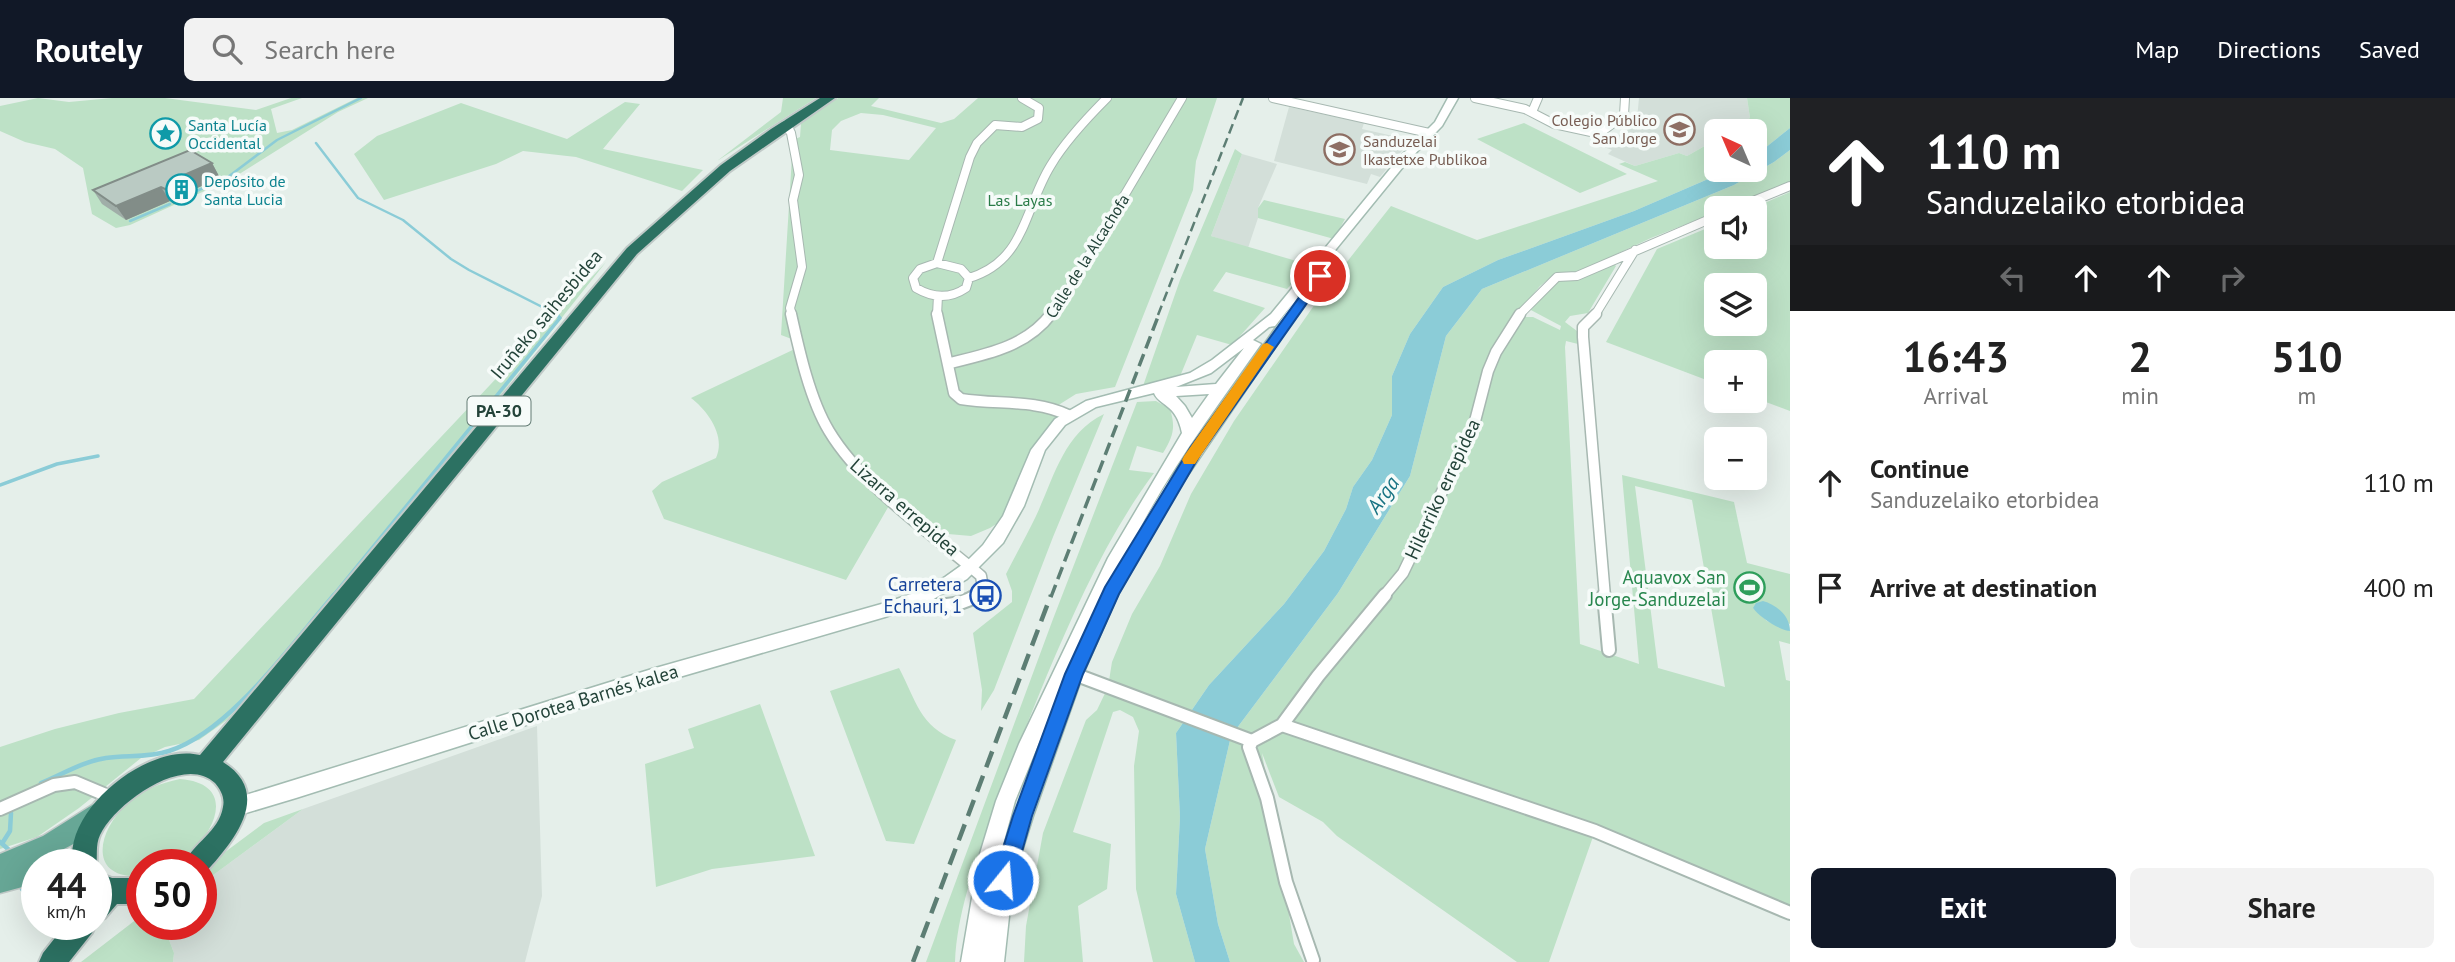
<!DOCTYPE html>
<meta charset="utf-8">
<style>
:root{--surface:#fff;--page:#f2f2f2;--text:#222;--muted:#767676;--accent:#111827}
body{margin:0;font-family:"PT Sans",sans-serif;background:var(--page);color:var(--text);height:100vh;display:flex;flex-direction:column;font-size:26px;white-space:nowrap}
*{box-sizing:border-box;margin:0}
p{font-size:23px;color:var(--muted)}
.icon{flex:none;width:38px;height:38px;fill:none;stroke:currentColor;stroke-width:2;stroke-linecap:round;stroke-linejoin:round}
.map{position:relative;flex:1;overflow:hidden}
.panel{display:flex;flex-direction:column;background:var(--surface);width:665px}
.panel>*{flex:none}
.banner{background:#202124;color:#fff;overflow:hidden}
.needle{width:46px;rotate:316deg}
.controls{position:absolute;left:1704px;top:21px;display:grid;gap:14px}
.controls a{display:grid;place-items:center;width:63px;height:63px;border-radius:10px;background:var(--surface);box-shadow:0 7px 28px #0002;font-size:35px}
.speed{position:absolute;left:21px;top:751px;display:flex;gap:14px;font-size:35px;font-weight:700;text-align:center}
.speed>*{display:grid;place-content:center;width:91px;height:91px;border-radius:50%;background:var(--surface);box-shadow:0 7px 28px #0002;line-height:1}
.speed small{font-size:18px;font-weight:400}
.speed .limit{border:10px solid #d22;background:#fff;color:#111}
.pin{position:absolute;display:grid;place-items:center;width:60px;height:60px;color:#fff;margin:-30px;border:4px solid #fff;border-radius:50%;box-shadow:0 2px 7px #0007}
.me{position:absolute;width:77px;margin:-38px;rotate:17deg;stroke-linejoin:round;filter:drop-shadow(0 0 5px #0008)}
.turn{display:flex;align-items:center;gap:24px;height:147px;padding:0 21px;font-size:32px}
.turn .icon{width:91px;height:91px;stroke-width:2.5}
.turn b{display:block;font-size:49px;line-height:60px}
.lanes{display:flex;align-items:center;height:66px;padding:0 21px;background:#0003;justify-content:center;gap:35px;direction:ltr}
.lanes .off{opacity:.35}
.eta{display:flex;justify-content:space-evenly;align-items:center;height:119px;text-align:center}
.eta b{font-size:42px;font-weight:700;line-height:49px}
.action{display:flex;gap:14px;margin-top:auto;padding:14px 21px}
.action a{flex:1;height:80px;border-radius:10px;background:var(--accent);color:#fff;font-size:28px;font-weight:700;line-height:80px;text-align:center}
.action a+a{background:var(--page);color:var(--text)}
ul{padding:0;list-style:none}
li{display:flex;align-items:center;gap:21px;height:105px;padding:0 21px}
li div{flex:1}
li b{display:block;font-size:26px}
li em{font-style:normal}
header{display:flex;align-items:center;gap:42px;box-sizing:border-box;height:98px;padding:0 35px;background:var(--accent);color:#fff}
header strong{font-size:33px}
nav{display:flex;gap:38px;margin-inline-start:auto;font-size:24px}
.search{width:490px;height:63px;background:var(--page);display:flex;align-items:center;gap:18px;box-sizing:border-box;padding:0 24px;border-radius:10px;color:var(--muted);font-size:26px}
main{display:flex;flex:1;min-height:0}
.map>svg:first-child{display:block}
.built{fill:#d3dfd9}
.green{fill:#bde1c6;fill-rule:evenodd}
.water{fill:#8bccd7}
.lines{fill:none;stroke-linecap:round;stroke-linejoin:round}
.stream-far2{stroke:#8bccd7;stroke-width:2.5}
.stream-far1{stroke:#8bccd7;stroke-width:3.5}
.stream{stroke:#8bccd7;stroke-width:4.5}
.street-far2-casing{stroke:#a7b8b1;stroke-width:10}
.street-far1-casing{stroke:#a7b8b1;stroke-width:13}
.street-casing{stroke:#a7b8b1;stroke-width:16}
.secondary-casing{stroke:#a3bcb2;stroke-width:3}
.primary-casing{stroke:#c1cac8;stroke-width:3}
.highway-casing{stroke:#c1cac8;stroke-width:4}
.street-far2{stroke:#fff;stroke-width:8}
.street-far1{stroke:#fff;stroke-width:10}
.street{stroke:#fff;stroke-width:12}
.secondary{fill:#fff;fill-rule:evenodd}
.primary{fill:#67a796;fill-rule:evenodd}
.highway{fill:#2c7162;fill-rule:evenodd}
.rail-far2{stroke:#5d7e74;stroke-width:2.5;stroke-dasharray:10 5;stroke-linecap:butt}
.rail-far1{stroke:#5d7e74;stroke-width:3.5;stroke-dasharray:13 6;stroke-linecap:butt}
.rail{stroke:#5d7e74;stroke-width:4.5;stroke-dasharray:17 9;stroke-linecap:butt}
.wall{fill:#a0aea8}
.shaded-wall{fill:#828d88}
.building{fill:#bacac3;stroke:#828d88;stroke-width:2}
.route{fill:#1a73e8;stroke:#114b97;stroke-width:2}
.slow{fill:#f59e0b}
.labels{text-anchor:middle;stroke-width:7;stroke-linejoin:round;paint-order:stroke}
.far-education-label{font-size:16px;fill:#785e54;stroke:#f6fbf9;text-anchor:end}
.far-culture-label{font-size:16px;fill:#0d838f;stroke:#f6fbf9;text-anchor:start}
.far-park-label{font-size:16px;fill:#2a7c48;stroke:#f6fbf9}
.far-street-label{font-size:16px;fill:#234339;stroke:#f6fbf9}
.shield{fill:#f6fbf9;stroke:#627a73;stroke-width:2}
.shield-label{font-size:18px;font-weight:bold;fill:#234339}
.street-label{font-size:19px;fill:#234339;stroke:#f6fbf9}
.leisure-label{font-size:19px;fill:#27864d;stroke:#f6fbf9;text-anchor:end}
.transit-label{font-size:19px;fill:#164399;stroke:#f6fbf9;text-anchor:end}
.water-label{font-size:21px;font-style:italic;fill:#187383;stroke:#f6fbf9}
</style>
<header>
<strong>Routely</strong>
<div class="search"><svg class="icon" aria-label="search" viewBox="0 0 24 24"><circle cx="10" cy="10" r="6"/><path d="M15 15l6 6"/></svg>Search here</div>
<nav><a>Map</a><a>Directions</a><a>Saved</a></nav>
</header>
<main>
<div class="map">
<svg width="1790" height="864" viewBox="0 0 1790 864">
<rect width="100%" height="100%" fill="#e5efea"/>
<path class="built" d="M1639,0H1747L1750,20L1729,33H1717V41L1687,58L1679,55L1635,68L1608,56L1612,52L1596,46L1599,43L1606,46L1631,29L1637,21Z
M1289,9L1364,25L1362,31L1411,42L1380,79L1371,76L1367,86L1274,63Z
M1242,56L1277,66L1258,110V120L1248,150L1211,138Z
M537,628L542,798L525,864H173L174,855L163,826H201V786L303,711Z"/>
<path class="green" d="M38,0L69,4L112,0H165L256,12L291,0H302L271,11L277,35L292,32L357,0H368L338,14L233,80L130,127L116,130L92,116L83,70L55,51L25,44L0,33V8Z
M783,0H816L717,63L781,14Z
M838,0H879L871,8L941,25L954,21L978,0H1217L1196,63L1193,92L1115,289L1076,296L1049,313L1068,317L1036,354L1012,416L990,430L971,438L948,436L894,399L846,482L664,421L652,393L662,384L716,360C726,338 708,313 691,300L799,249L797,243L781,237L793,42L800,39L801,25ZM861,15L883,17L936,30L909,62L830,52L832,32L841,23Z
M1747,0H1790V30L1755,58V33H1729L1750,20Z
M625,4L640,6L603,51L703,72L682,93L576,59L523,53L496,66L384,102L354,56L377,38L461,5L567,41Z
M1524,25L1627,76L1580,95L1477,41Z
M1717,41V72H1729L1634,113L1498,162L1443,189L1410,236L1392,278V317L1372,362L1353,389L1346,411L1324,453L1284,506L1209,587L1176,635L1180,719L1176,796L1195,864H1153L1136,791L1134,668L1139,633L1133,619L1120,612L1113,614L1073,734L1111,746L1107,791L1078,808L1083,864H1024L1026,828L1043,735L1086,622L1097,612L1108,589L1112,564L1132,516L1160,468L1191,396L1234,323L1324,193L1391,108L1477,142L1658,83L1619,66L1625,64L1635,68L1679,55L1687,58Z
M1235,51L1242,56L1211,138L1310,167L1287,191L1226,174L1213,193L1265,210L1232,247L1197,237L1181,276L1143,288L1180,182Z
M1790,52V85L1728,110H1717V114L1651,140L1574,176H1555L1540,188L1520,212L1524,219H1533L1560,232L1561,228L1529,211L1558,181L1614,166L1616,168L1588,215L1570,218L1565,224L1577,233L1578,246L1566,243L1565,249L1580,546L1639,566L1622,377L1734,404L1747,465L1790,476V526L1753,510L1767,523L1790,533V546L1779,543L1786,582L1790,583V815L1595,733L1549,864H1517L1337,738L1323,724L1279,699L1262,655L1294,846L1304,864H1230L1218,826L1205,751L1231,638L1338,495L1410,378L1446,238L1482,191L1734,87L1774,64ZM1635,388L1692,402L1725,589L1658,570Z
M1790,94V313L1755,300V264H1717V286L1606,244L1657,151L1717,126V149H1755V110H1753ZM1717,187H1755V226H1717Z
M1264,102L1345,121L1334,141L1258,120V110Z
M606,164L468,338L227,622L199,642L165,649L141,660L79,710L37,739L0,751V649L55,631L119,615L194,601Z
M1156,303L1170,311C1176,330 1173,338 1163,355L1137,348L1129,372L1154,375C1108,437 1077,507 1047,577C1027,626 1007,675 989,725C974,770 957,816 955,864H926L1053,521L1137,304Z
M1104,316L1053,439L994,592L981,613L982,592L973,535L1012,504V493L1006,476C1016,456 1027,437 1036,418C1054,380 1063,336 1104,316Z
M899,570C916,602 920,629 956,642L914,746L886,743L830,593Z
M760,606L815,758L712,771L656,789L645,666L694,650L688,631Z
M180,681C232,685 220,726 192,753C188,758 181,764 175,766C165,769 151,766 142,766V778C87,782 97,733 127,706C142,692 160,685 180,681Z
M303,711L201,786V772L264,725Z
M142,817V826H163L174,855L173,864H81Z"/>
<path class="water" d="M1790,30V52L1774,64L1734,87L1482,191L1446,238L1410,378L1338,495L1231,638L1205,751L1218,826L1230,864H1195L1176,796L1180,719L1176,635L1209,587L1284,506L1324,453L1346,411L1353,389L1372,362L1392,317V278L1410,236L1443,189L1498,162L1634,113L1729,72H1755V58Z
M1763,503C1777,507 1790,518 1790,533C1781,533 1759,519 1753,510L1756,505Z"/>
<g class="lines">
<path class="stream-far2" d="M316,45L358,100L403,122L451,161L469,172L558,217
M190,96L228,79L277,42L361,0
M130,123L170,106"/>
<path class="stream-far1" d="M0,387L57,366L98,358
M332,499L560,220L556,216"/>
<path class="stream" d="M41,685C61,677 84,663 106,660C127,657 148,660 169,653C230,634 292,545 334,497
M0,744L8,751
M3,744L10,733L11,715
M22,791L37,804
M59,826L61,831"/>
<defs>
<path id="street-far2" d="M1273,0L1429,35
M1475,0L1525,11L1554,26L1591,34L1604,32L1624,17L1625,0
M1532,14L1538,0
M786,26L791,35L799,77L793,102L802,169L790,210L792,217
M1736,110L1790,88
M937,165L970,59L977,45L995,27L1022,29L1038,21L1039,10L1022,0
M937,165L961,171L969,180L966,190C950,201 933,200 916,190L913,180L920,171Z
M969,180C1026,163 1024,110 1051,67C1066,42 1087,20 1107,0
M937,217L938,198
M1050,217L1066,196L1182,0
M1519,217L1557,179L1577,178L1717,118
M1595,217L1635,152"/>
<path id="street-far1" d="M791,216C799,252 810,302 829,333C862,388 932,436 981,478L983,490L974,499
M937,216L954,295L961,301C998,307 1034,301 1068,317
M1596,216L1583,229V239L1605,499
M950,265C988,256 1027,248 1051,216
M1383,499L1403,475L1474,327L1488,273L1496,254L1520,216"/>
<path id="street" d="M1604,497L1609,552
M910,503C933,508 956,511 977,497
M1074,576L1252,643
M1282,627L1595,733L1790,815
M0,711L54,687L75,684L113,700
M1313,862L1286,784L1267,700L1249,649L1252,643L1282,627L1318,578L1385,497"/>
<path id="secondary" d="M1448,0H1458L1442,28L1407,64L1297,199H1305L1307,202L1177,393L1118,496L1083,576L1033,718L1013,782L1004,864H961L979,759L996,703L1019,646L1108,460L1182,335C1176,305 1159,308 1154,295L1096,309L1065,327L1045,352L1024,408L1003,445L967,481L932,502L885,519L652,587L296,700L236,718L229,715L226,709L229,703L236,700L652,571L885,505L920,493L945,479L966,464L983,447L1003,418L1031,352L1055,321L1086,303L1190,275L1212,262L1271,216L1399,60L1435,24ZM1293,205L1167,385L1140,430C1175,364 1219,306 1261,246L1253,242L1269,229L1275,228ZM1244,250L1216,286L1176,289L1211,275ZM1209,296L1192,320L1185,308L1176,298ZM1052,613L997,768L1015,703Z"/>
<path id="primary" d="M97,704L105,707L108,714C97,738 60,753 38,763L45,766H37V785L0,795V756L43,738Z"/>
<path id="highway" d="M820,0H835L730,73L637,156L223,664C274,696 233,744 205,775L201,776V766H184C193,745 219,734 223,709C225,700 221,692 215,685C184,655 114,706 100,737C95,748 98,758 96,769V766H73C63,712 149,644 200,657L627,150L721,67L771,31Z
M96,774L112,780H142V806H117L105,820L96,824Z
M66,826H96L92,835L69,864H39L43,855Z"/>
</defs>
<use href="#street-far2" class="street-far2-casing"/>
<use href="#street-far1" class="street-far1-casing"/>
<use href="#street" class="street-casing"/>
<use href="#secondary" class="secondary-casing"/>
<use href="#primary" class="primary-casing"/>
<use href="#highway" class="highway-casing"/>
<use href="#street-far2" class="street-far2"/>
<use href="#street-far1" class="street-far1"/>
<use href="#street" class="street"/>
<use href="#secondary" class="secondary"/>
<use href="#primary" class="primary"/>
<use href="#highway" class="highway"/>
<path class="rail-far2" d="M1158,217L1243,0"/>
<path class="rail-far1" d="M1051,499L1159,216"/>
<path class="rail" d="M913,864L1051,497"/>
</g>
<path class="wall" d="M212,65L220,80L181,97L184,101L174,106L170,103L126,122L102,106L93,92Z"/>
<path class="shaded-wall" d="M212,65L220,80L181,97L184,101L174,106L165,91L170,83Z
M161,89L170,103L126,122L116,108Z"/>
<path class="building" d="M190,52L212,65L170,83L175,87L165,91L161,89L116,108L93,92Z"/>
<path class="route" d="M1320,175L1326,178L1200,357L1119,496L1083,576L1032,718L1014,782L1011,789L1003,792L996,789L993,782L1013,718L1065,576L1105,489L1190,350L1316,176Z"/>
<path class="slow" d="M1267,245L1274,249L1195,366H1184L1182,362L1184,358L1263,246Z"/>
<defs>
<symbol id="school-ring" viewBox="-11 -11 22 22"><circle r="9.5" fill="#f6fbf9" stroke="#8d6e63" stroke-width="1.5"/><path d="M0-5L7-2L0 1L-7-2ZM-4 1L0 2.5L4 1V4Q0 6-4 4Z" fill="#8d6e63"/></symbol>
<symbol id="sight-ring" viewBox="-11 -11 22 22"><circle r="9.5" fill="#f6fbf9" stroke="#0f9aa8" stroke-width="1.5"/><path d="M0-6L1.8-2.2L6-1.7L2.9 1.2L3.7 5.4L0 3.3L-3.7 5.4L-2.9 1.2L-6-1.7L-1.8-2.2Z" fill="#0f9aa8"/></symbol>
<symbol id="building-ring" viewBox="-11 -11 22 22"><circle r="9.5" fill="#f6fbf9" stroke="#0f9aa8" stroke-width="1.5"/><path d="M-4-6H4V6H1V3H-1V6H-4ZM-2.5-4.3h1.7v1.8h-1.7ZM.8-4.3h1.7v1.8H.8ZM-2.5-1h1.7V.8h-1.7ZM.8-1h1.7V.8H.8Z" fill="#0f9aa8"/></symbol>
<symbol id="stadium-ring" viewBox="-11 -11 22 22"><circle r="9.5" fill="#f6fbf9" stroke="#2e9e5b" stroke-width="1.5"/><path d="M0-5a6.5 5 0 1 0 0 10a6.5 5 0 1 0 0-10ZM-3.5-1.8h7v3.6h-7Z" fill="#2e9e5b"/></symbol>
<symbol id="bus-ring" viewBox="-11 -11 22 22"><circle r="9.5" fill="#f6fbf9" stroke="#1a4fb4" stroke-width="1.5"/><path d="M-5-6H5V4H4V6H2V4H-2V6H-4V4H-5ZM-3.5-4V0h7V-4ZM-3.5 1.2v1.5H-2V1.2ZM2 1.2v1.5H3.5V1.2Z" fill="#1a4fb4"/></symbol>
</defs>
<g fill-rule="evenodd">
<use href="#school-ring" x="1662" y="14" width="35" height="35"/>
<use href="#sight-ring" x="148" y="18" width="35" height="35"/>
<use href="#school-ring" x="1322" y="34" width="35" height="35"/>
<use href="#building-ring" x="164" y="74" width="35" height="35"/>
<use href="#stadium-ring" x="1732" y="472" width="35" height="35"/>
<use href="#bus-ring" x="968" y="480" width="35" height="35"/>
</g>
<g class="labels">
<g class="far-education-label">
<text x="1657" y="28">Colegio Público<tspan x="1657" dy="18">San Jorge</tspan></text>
<text x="1363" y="49" text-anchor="start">Sanduzelai<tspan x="1363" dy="18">Ikastetxe Publikoa</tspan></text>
</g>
<g class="far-culture-label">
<text x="188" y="33">Santa Lucía<tspan x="188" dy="18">Occidental</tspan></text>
<text x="204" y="89">Depósito de<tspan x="204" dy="18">Santa Lucia</tspan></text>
</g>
<g class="far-park-label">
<text x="1020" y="108">Las Layas</text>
</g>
<g class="far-street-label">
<text transform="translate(1087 158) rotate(-58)" y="6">Calle de la Alcachofa</text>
</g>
<rect class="shield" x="467.5" y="298.5" width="63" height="29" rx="5"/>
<g class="shield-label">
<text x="499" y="319">PA-30</text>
</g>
<g class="street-label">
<text transform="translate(546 216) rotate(-50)" y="7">Iruñeko saihesbidea</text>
<text transform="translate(1442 391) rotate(-65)" y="7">Hilerriko errepidea</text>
<text transform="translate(905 409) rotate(41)" y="7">Lizarra errepidea</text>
<text transform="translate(573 604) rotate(-17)" y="7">Calle Dorotea Barnés kalea</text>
</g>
<g class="leisure-label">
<text x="1726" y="486">Aquavox San<tspan x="1726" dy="22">Jorge-Sanduzelai</tspan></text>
</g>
<g class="transit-label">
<text x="962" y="493">Carretera<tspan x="962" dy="22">Echauri, 1</tspan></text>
</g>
<g class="water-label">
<text transform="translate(1383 397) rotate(-55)" y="7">Arga</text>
</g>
</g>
</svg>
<div class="controls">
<a><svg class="needle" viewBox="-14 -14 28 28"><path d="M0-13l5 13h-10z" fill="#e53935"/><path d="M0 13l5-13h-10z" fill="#767676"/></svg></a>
<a><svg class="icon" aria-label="sound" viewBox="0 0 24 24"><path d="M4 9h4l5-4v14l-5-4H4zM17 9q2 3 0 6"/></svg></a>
<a><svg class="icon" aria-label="layers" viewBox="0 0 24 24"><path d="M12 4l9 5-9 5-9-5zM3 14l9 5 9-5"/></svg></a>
<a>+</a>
<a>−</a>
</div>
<div class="speed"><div>44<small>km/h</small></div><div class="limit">50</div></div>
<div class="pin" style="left:1320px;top:178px;background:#d93025"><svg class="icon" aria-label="arrive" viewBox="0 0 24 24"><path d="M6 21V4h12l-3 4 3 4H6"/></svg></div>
<svg class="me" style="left:1003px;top:782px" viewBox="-20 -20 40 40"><circle r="17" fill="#1a73e8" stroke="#fff" stroke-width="3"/><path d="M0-11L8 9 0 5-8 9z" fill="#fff"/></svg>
</div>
<section class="panel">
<div class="banner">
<div class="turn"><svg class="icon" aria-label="ahead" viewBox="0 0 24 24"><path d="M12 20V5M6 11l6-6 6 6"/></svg><div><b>110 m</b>Sanduzelaiko etorbidea</div></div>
<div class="lanes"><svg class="icon off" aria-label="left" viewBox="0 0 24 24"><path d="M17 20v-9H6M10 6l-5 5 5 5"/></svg><svg class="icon" aria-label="ahead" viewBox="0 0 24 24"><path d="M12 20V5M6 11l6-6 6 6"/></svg><svg class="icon" aria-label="ahead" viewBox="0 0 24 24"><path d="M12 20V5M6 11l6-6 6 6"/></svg><svg class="icon off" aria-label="right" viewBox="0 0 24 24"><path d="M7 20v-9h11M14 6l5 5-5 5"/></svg></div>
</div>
<div class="eta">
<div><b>16:43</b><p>Arrival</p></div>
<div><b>2</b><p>min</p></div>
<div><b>510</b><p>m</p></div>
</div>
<ul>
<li><svg class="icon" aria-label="ahead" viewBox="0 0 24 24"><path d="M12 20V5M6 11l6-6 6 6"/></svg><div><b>Continue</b><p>Sanduzelaiko etorbidea</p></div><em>110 m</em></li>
<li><svg class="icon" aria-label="arrive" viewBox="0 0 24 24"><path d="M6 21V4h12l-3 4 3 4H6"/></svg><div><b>Arrive at destination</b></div><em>400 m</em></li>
</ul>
<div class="action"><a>Exit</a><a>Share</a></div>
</section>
</main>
